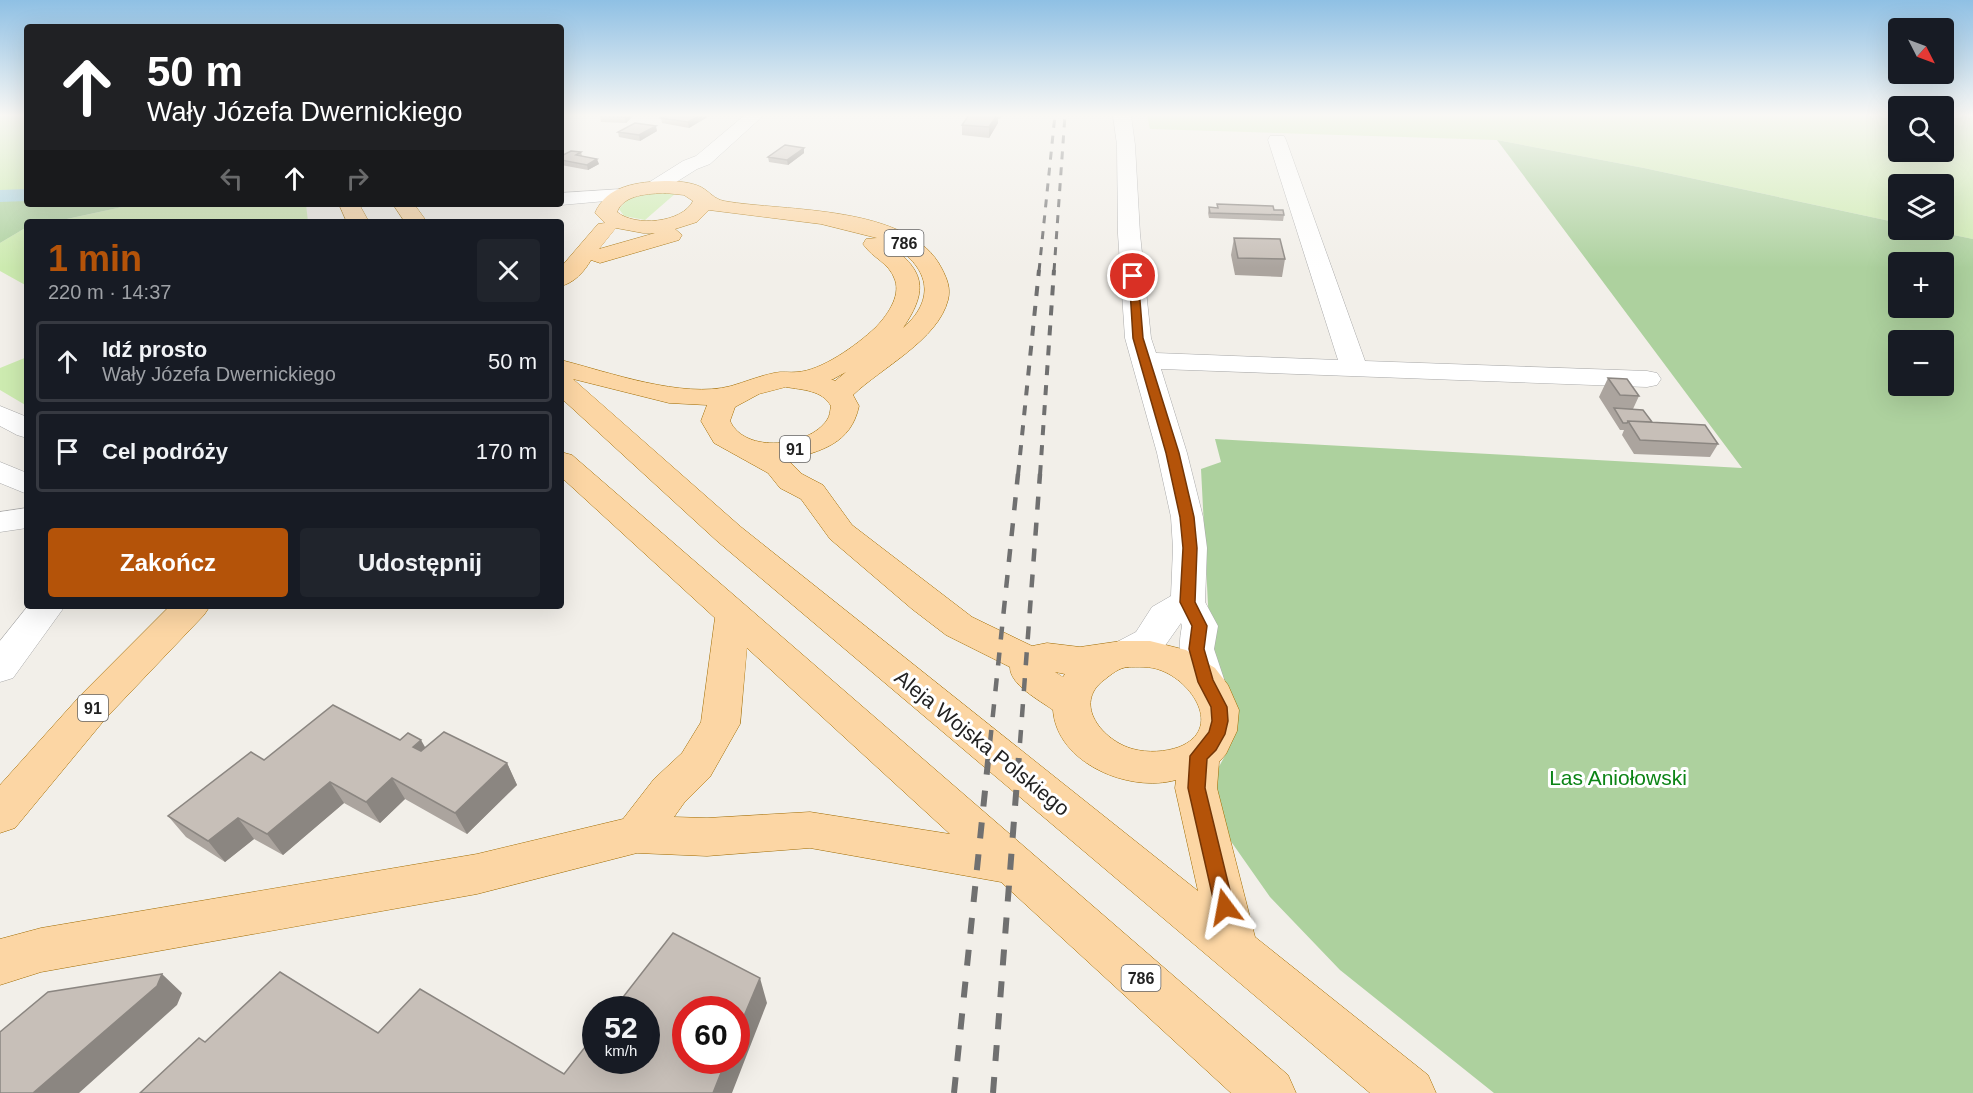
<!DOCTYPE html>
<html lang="pl">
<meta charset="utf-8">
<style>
:root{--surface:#171b24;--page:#20242c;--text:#f1f3f6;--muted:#9ea1a6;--line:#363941;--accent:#b45309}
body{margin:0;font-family:Arial,sans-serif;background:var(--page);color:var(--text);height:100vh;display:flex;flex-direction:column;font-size:22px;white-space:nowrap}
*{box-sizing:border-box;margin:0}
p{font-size:20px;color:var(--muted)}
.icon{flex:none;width:33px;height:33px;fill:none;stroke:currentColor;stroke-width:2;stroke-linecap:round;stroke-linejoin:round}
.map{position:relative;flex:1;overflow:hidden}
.sheet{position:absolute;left:24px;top:219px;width:540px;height:390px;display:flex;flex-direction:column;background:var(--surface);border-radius:6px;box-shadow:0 6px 24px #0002}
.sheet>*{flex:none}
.top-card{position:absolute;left:24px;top:24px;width:540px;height:183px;border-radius:6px;box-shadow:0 6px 24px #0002;background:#202124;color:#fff;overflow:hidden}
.needle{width:39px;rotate:132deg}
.controls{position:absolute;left:1888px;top:18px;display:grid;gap:12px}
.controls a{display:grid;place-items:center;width:66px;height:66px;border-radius:6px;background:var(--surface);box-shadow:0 6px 24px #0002;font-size:30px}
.speed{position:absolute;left:582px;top:996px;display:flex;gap:12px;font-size:30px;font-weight:700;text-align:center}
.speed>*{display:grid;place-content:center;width:78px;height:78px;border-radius:50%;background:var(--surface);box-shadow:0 6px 24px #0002;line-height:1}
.speed small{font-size:15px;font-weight:400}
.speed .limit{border:9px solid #d22;background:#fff;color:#111}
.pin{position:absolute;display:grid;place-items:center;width:51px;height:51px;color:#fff;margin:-26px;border:3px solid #fff;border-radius:50%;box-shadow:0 2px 6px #0007}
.me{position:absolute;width:66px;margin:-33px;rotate:347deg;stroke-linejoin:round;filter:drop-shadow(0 0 4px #0008)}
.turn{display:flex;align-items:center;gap:21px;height:126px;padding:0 24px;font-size:27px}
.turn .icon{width:78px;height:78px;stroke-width:2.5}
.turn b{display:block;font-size:42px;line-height:51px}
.lanes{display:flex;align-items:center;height:57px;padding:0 24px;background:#0003;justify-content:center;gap:30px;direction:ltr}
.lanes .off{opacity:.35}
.round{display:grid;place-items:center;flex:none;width:63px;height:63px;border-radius:6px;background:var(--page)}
.summary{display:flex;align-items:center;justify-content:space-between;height:102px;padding:0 24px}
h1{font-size:36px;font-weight:700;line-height:45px;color:var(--accent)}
.button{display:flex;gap:12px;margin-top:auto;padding:12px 24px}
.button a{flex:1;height:69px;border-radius:6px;background:var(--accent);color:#fff;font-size:24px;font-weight:700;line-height:69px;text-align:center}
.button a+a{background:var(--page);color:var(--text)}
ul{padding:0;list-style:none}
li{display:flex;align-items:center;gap:18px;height:81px;margin:0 12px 9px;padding:0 12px;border:3px solid var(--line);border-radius:6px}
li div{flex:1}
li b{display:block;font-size:22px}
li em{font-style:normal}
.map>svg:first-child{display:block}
.grass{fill:#cdebb0}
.forest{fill:#add19e;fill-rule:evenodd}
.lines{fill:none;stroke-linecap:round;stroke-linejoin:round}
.canal{fill:#aad3df;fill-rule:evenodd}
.minor-casing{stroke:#a9a9a9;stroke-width:1}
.major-casing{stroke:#a06b00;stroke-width:1}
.minor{fill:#fff;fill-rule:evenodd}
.major{fill:#fcd6a4;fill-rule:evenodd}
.rail-far3{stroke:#707070;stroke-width:3;stroke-dasharray:8 8;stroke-linecap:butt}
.rail-far2{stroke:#707070;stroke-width:4;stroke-dasharray:10 10;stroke-linecap:butt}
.rail-far1{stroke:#707070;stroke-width:4.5;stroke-dasharray:13 13;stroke-linecap:butt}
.rail{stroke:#707070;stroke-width:6;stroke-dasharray:16 16;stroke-linecap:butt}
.wall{fill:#aba49e}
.shaded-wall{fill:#8b8681}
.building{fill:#c7bfb8;stroke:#8b8681;stroke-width:1.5}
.route{fill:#b45309;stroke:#753606;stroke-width:1.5}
.labels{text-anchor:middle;stroke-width:6;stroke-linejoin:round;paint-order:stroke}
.shield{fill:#fff;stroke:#646464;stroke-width:1.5}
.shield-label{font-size:16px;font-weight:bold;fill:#222}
.near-street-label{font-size:21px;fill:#222;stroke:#fff}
.near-park-label{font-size:21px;fill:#0c8416;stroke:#fff}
</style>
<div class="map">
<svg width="1973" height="1093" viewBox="0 0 1973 1093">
<rect width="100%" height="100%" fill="#f2efe9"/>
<path class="grass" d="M0,115H27V200H0Z
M1147,115H1899V152H1944V115H1973V239L1929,230H1944V184H1899V223L1644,168L1497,140L1150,129Z
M657,192L676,193L645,220L624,216L619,209L628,199Z
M136,204H306L308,222H53Z
M27,227V286L0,271V243Z
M27,357V406L0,390V368Z"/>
<path class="forest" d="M1497,140L1644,168L1899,223V230H1929L1973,239V1093H1494L1340,970L1270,897L1223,830L1215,774L1228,750L1237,726L1230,690L1211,662L1201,469L1221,462L1215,439L1742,468ZM1899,262H1944V308H1899ZM1899,340H1944V386H1899Z
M0,200H27V204H136L53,222H27V227L0,243Z"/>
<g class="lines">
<path class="canal" d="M27,189V201L0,202V190Z"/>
<defs>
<path id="minor" d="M745,115H764L710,164L697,169L662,191H648L645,187L648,183L683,161L696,156Z
M1113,115H1131L1135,145L1140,234L1151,338L1156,353L1338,360L1268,140L1270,136H1284L1286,140L1365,361L1647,371L1657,373L1661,379L1657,385L1647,387L1161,369L1187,453L1203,517L1207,548L1205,602L1218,626L1214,649L1225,682L1219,692L1206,696L1193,692C1180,669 1177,652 1182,626L1181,623L1162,650L1139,664L1126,667L1113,664L1108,654L1113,644L1136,632L1152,607L1171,596L1173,548L1171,517L1157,453L1125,338L1118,234L1117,145Z
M621,189L628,191L631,195L628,199L561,205L556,204H561V193Z
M0,406L27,417V438L17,435L0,426Z
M0,462L27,473V494L0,483Z
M27,508V528L0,532V512Z
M28,606H65L13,678L0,682V641Z"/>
<path id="major" d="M665,181C677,181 691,182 701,187C710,192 714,199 724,201C786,212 910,204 942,269C947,279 951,288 948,300C938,340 881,368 853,395L859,406C851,444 821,451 788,460L802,474L823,485L852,525L972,617L1032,646L1047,643L1080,647L1121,641H1150L1186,650L1215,668L1228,685L1239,710L1237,731L1226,754L1219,762L1217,788L1255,937L1428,1075L1436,1093H1370L717,541L561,398V360C608,372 683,399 731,386C745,382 759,376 774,373C782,371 789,373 797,372C821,371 857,345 875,328C886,317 901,297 895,280C889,262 873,259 863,244L866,239L877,238L821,224L709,210L697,222L675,229L682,235L679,240L600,263L591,260C584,272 574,283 561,286V267L598,224L605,223L595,213C607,185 638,182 665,181ZM665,193L684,195L693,201C682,223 635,227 617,212C624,194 649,194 665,193ZM616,228L643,233H655L599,249ZM886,242C926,262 940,296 903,328C930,288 924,270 886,242ZM846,372L835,381L831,379H833ZM573,379L669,403L707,405L701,421L714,443L768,473L780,488L801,499L830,539L912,609L946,635L1010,667C1010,685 1039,700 1053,710C1057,764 1130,793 1176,780L1175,788L1198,891L741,527ZM786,387C803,390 822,390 831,406C830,411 830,416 827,420C809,447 745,454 730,421L735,407L759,394ZM1128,667C1138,667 1150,666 1160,670C1192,681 1224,729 1179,747C1165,752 1148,753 1133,749C1103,741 1072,704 1104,680C1112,674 1118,668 1128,667ZM1055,672L1065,674L1063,677Z
M339,204H359L369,222H347Z
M393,204H414L427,222H405Z
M561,452L572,455L1288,1075L1296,1093H1231L1001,882L810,848L707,856L637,853L477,894L41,972L0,985V939L41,928L477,854L623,819L654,779L682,753L701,722L715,618L561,477ZM747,648L950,834L810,812L707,818L674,817L684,803L710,777L740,724Z
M170,606H210L204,615L106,718L15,828L0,833V785L79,697Z"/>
</defs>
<use href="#minor" class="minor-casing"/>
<use href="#major" class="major-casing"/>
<use href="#minor" class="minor"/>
<use href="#major" class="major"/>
<path class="rail-far3" d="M1039,271L1055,115
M1054,271L1065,115"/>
<path class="rail-far2" d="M1018,475L1039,270
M1040,475L1054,270"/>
<path class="rail-far1" d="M990,743L1018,474
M1020,743L1040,474"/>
<path class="rail" d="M954,1093L990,742
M993,1093L1020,742"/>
</g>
<path class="wall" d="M602,115H632V117L626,123L601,122L600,116Z
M668,115H711L689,128L662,123L661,118Z
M969,115H1003L1000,119H998V123L989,138L962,135V125Z
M657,131L640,141L619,137L618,132Z
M804,148V153L788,165L769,162L768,157Z
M581,152L582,156L599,164L588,170L561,165V156Z
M1217,204L1274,210L1284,215L1283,221L1209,218L1208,213L1209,207L1217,208Z
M1234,238L1285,259L1282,277L1235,275L1231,255Z
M1608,378L1639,396L1633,409L1652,422L1718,444L1710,457L1634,454L1622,435L1624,430H1620L1599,397Z
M400,740L426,748L507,763L517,785L467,834L405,799L380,823L344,803L283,855L254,839L225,862L186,837L168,816L264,760Z"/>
<path class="shaded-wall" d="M628,115H632V117L626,123L625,117Z
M698,115H711L699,122Z
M997,115H998V123L989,138V127Z
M698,117L699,122L689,128L688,122Z
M656,126L657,131L640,141L639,135Z
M804,148V153L788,165L787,160Z
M597,159L599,164L588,170L587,165Z
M421,740L433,761L413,747Z
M507,763L517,785L467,834L455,813Z
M392,778L405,799L380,823L366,802Z
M330,782L344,803L283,855L267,834Z
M238,818L254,839L225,862L208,841Z
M162,974L182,993L177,1005L79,1093H33Z
M760,978L767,1003L732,1093H713L726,1060H736V1035Z"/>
<path class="building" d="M602,115H628L625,117L600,116Z
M668,115H685L698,117L688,122L661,118Z
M969,115H997L989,127L962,125Z
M635,123L656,126L639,135L618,132Z
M785,145L804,148L787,160L768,157Z
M571,151L581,152L576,155L597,159L587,165L561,160V156Z
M1217,204L1273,206L1274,210H1283L1284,215L1210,213L1209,207L1218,208Z
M1234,238L1280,239L1285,259L1238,258Z
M1608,378L1627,379L1639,396L1620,395Z
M1614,408L1643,410L1652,422L1628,421L1627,423H1623Z
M1628,421L1705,425L1718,444L1640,440Z
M333,705L400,740L408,733L421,740L413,747L421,751L444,732L507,763L455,813L392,778L366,802L330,782L267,834L238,818L208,841L168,816L251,752L264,760Z
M673,933L760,978L736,1035V1010H686V1060H726L713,1093H140L199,1038L205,1042L280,972L378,1033L420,989L564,1074L596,1033V1060H646V1010H613Z
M162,974L157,986L33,1093H0V1032L48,992Z"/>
<linearGradient id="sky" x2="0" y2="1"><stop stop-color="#8fc0e4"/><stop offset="0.43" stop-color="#f9f8f5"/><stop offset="1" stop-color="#f9f8f5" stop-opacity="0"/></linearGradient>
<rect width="1973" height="268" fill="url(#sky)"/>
<path class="route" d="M1129,273L1138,276L1143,338L1179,453L1194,517L1197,548L1195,602L1207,626L1204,649L1213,680L1227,707L1228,721L1225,734L1216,750L1207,759L1205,788L1234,907L1231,913L1225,916L1218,913L1215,907L1188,788L1190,756L1209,732L1212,721L1211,707L1198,682L1189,649L1192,626L1180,602L1183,548L1180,517L1166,453L1133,338Z"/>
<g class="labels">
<g class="shield">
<rect x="884.5" y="230" width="39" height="26" rx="4.5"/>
<rect x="780" y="436" width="30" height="26" rx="4.5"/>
<rect x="78" y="695" width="30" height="26" rx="4.5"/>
<rect x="1121.5" y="965" width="39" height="26" rx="4.5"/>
</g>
<g class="shield-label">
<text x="904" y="249">786</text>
<text x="795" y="455">91</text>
<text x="93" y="714">91</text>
<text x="1141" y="984">786</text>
</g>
<g class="near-street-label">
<text transform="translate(982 743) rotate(39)" y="7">Aleja Wojska Polskiego</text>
</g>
<g class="near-park-label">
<text x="1618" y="785">Las Aniołowski</text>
</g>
</g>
</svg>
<div class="controls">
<a><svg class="needle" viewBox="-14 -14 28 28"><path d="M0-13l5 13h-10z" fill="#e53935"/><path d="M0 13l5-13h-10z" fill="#9ea1a6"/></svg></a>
<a><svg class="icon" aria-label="search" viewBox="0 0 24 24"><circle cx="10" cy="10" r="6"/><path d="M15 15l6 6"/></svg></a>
<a><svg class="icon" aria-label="layers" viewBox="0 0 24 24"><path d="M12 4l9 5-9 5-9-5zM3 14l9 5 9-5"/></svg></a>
<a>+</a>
<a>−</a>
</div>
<div class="speed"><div>52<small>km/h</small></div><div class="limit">60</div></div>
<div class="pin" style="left:1133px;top:276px;background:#d93025"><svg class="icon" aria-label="arrive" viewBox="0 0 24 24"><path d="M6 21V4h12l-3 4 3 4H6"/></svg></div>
<svg class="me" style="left:1225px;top:907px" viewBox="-20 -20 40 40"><path d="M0-17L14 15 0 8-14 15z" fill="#b45309" stroke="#fff" stroke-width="4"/></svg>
<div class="top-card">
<div class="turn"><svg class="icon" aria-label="ahead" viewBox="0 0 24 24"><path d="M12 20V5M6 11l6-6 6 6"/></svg><div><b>50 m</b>Wały Józefa Dwernickiego</div></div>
<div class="lanes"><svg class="icon off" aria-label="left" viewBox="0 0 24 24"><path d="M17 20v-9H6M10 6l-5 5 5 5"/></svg><svg class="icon" aria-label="ahead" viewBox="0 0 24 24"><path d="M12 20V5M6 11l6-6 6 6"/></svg><svg class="icon off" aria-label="right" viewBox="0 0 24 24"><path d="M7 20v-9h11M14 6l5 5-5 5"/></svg></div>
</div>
<section class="sheet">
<div class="summary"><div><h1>1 min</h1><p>220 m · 14:37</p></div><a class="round"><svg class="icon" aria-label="close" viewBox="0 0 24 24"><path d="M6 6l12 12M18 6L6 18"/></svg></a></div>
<ul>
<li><svg class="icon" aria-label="ahead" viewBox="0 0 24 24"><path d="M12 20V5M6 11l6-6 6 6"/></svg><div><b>Idź prosto</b><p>Wały Józefa Dwernickiego</p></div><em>50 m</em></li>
<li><svg class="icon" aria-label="arrive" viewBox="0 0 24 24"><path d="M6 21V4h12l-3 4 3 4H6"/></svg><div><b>Cel podróży</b></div><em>170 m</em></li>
</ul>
<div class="button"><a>Zakończ</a><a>Udostępnij</a></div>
</section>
</div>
